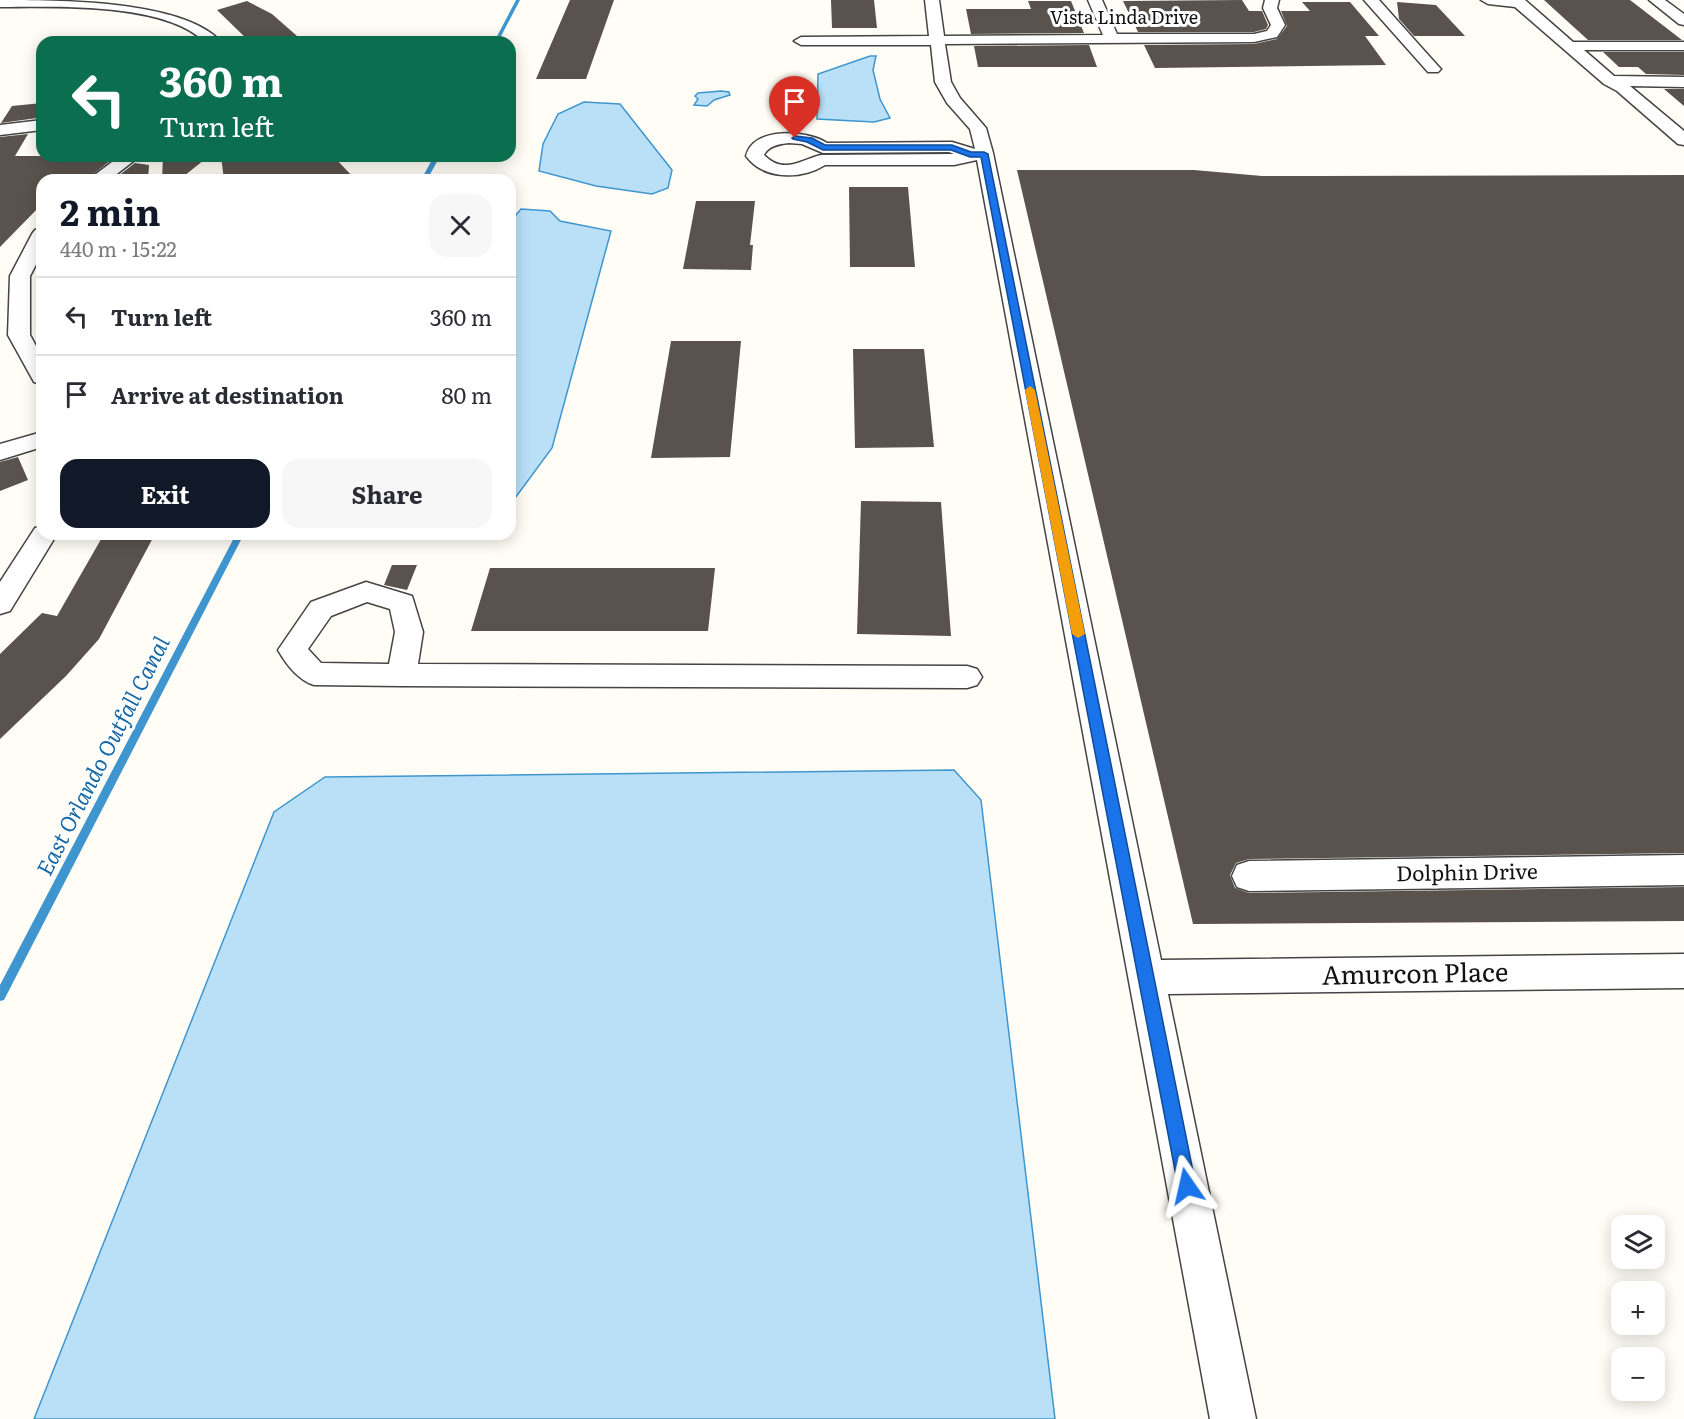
<!DOCTYPE html>
<meta charset="utf-8">
<style>
:root{--surface:#fff;--page:#f7f7f7;--text:#2b2b33;--muted:#7c7c81;--line:#e1e1e2;--accent:#111827}
body{margin:0;font-family:Literata,serif;background:var(--page);color:var(--text);height:100vh;display:flex;flex-direction:column;font-size:22px;white-space:nowrap}
*{box-sizing:border-box;margin:0}
p{font-size:20px;color:var(--muted)}
.icon{flex:none;width:33px;height:33px;fill:none;stroke:currentColor;stroke-width:2;stroke-linecap:round;stroke-linejoin:round}
.map{position:relative;flex:1;overflow:hidden}
.side{position:absolute;left:36px;top:174px;width:480px;height:366px;display:flex;flex-direction:column;background:var(--surface);border-radius:18px;box-shadow:0 3px 15px #0003}
.side>*{flex:none}
.hud{position:absolute;left:36px;top:36px;width:480px;height:126px;border-radius:18px;box-shadow:0 3px 15px #0003;background:#0b6e4f;color:#fff;overflow:hidden}
.controls{position:absolute;left:1611px;top:1215px;display:grid;gap:12px}
.controls a{display:grid;place-items:center;width:54px;height:54px;border-radius:12px;background:var(--surface);box-shadow:0 3px 15px #0003;font-size:30px}
.pin{position:absolute;display:grid;place-items:center;width:51px;height:51px;color:#fff;margin:-62px -26px;border-radius:50% 50% 50% 0;rotate:-45deg;box-shadow:0 0 6px #0007}
.pin .icon{rotate:45deg}
.me{position:absolute;width:66px;margin:-33px;rotate:349deg;stroke-linejoin:round;filter:drop-shadow(0 0 4px #0008)}
.turn{display:flex;align-items:center;gap:21px;height:126px;padding:0 24px;font-size:27px}
.turn .icon{width:78px;height:78px;stroke-width:2.5}
.turn b{display:block;font-size:42px;line-height:51px}
.round{display:grid;place-items:center;flex:none;width:63px;height:63px;border-radius:18px;background:var(--page)}
.headline{display:flex;align-items:center;justify-content:space-between;height:102px;padding:0 24px}
h1{font-size:36px;font-weight:700;line-height:45px;color:var(--accent)}
.cta{display:flex;gap:12px;margin-top:auto;padding:12px 24px}
.cta a{flex:1;height:69px;border-radius:18px;background:var(--accent);color:#fff;font-size:24px;font-weight:700;line-height:69px;text-align:center}
.cta a+a{background:var(--page);color:var(--text)}
ul{padding:0;list-style:none}
li{display:flex;align-items:center;gap:18px;height:78px;padding:0 24px;border-top:2px solid var(--line)}
li div{flex:1}
li b{display:block;font-size:22px}
li em{font-style:normal}
.map>svg:first-child{display:block}
.water{fill:#b9e0f7;stroke:#3f96cf;stroke-width:1.5}
.lines{fill:none;stroke-linecap:round;stroke-linejoin:round}
.stream{fill:#3f96cf;fill-rule:evenodd}
.building{fill:#5a524d}
.minor-casing{stroke:#444;stroke-width:3}
.minor{fill:#fff;fill-rule:evenodd}
.route{fill:#1a73e8;stroke:#114b97;stroke-width:1.5}
.slow{fill:#f59e0b}
.labels{text-anchor:middle;stroke-width:6;stroke-linejoin:round;paint-order:stroke}
.far-street-label{font-size:18px;fill:#111;stroke:#fff}
.street-label{font-size:21px;fill:#111;stroke:#fff}
.water-label{font-size:22px;font-style:italic;fill:#1768a6;stroke:#fff}
.near-street-label{font-size:26px;fill:#111;stroke:#fff}
</style>
<div class="map">
<svg width="1684" height="1419" viewBox="0 0 1684 1419">
<rect width="100%" height="100%" fill="#fffdf5"/>
<path class="water" d="M870,56H876L873,70L880,99L890,118L874,122L817,119L818,74Z
M721,91L729,92L730,95L714,100L707,106L694,105L698,99L695,96L698,93Z
M584,102L620,104L672,170L668,188L652,194L596,186L539,171L543,144L558,114Z
M521,209L550,211L560,221L611,231L552,448L510,505V222Z
M954,770L981,800L1055,1419H34L274,812L325,777Z"/>
<g class="lines">
<path class="stream" d="M516,0H520L498,42H494Z
M434,156H440L427,180H421Z
M236,534H244L4,1000L0,1001V985Z"/>
</g>
<path class="building" d="M570,0H614L586,79H536Z
M831,0H874L877,28H832Z
M1242,0L1249,11H1262L1268,25L1266,29L1254,32H1138L1123,1Z
M1544,0H1630L1682,40H1588Z
M247,1L272,14L297,36L250,42L217,10Z
M1028,1H1071L1084,33L971,34L966,9H1031Z
M1302,2H1350L1379,36H1365L1386,65L1155,68L1144,45L1254,44L1277,39L1287,26L1281,11H1310Z
M1397,2L1436,5L1465,36H1414L1399,19Z
M1089,45L1097,67H978L974,46Z
M1603,52H1684V75L1646,74L1638,67H1619Z
M1664,89H1684V106Z
M42,103V111L37,118L1,123L12,106Z
M28,134L15,156H85L111,160L86,180H42V204L0,247V137Z
M163,156H209L179,180H162Z
M221,156H333L356,180H224Z
M135,163L149,165L148,180H113Z
M1017,170H1194L1262,176H1317L1684,175V853L1249,859L1236,863L1230,875L1235,888L1249,893L1684,887V921L1193,924Z
M849,187H908L915,267H850Z
M696,201H755L750,245H753L751,270L683,269Z
M671,341H741L730,457L651,458Z
M853,349H924L934,447L855,448Z
M18,457L28,480L0,491V462Z
M861,501L941,502L951,636L857,634Z
M104,534H155L99,639L66,676L0,739V654L42,613L57,616Z
M392,565H417L407,590L384,585Z
M490,568H715L708,631H471Z"/>
<g class="lines">
<defs>
<path id="minor" d="M0,0C57,0 184,0 221,42H205C164,2 56,7 0,7Z
M925,0H939L944,36L1103,35L1088,0H1102L1117,34H1254L1267,31L1271,25L1263,8L1265,0H1279L1277,8L1285,25L1277,37L1254,42L945,44L951,82L960,98L986,128L993,153L1161,960L1684,954V988L1168,994L1256,1419H1210L977,160L954,165H825C801,180 763,180 746,156C753,126 807,130 827,143L952,142L975,149L970,129L947,103L935,82L931,45H801L794,41L801,37L929,36ZM789,143L802,144L823,153L949,152L954,154L821,155C800,160 784,175 764,155C768,146 779,144 789,143Z
M1364,0H1379L1438,66L1441,69L1438,72H1428Z
M1481,0H1525L1573,42H1684V50H1584L1614,76L1684,77V87L1630,86L1684,131V145L1678,144L1617,91L1604,84L1515,7L1488,4Z
M1649,0H1665L1684,14V25L1679,24Z
M42,120V130L0,135V125Z
M120,156H140L109,180H88Z
M42,228V253L30,276V335L42,357V384L34,382L8,335L10,276L32,234L35,230Z
M42,432V447L0,460V444Z
M42,526V534H57L10,611L0,614V582L35,528Z
M366,582L412,596L423,632L418,664L967,666L977,669L982,677L977,685L967,688L401,686L314,685C298,680 286,664 278,650L311,602ZM367,602L390,609L395,632L389,664L321,663L308,649L331,616Z
M1684,855V885L1249,891L1237,887L1232,876L1237,865L1249,861Z"/>
</defs>
<use href="#minor" class="minor-casing"/>
<use href="#minor" class="minor"/>
</g>
<path class="route" d="M795,136L812,138L825,145H952L971,152H984L988,154L1196,1186L1194,1193L1187,1195L1181,1193L1178,1186L981,157H970L951,150H823L807,142L793,139L792,138Z"/>
<path class="slow" d="M1030,386L1035,390L1085,634L1078,638L1072,634L1025,390Z"/>
<g class="labels">
<g class="far-street-label">
<text x="1124" y="24">Vista Linda Drive</text>
</g>
<g class="street-label">
<text transform="translate(1467 873) rotate(-1)" y="7">Dolphin Drive</text>
</g>
<g class="water-label">
<text transform="translate(103 756) rotate(-63)" y="8">East Orlando Outfall Canal</text>
</g>
<g class="near-street-label">
<text transform="translate(1415 974) rotate(-1)" y="9">Amurcon Place</text>
</g>
</g>
</svg>
<div class="controls">
<a><svg class="icon" aria-label="layers" viewBox="0 0 24 24"><path d="M12 4l9 5-9 5-9-5zM3 14l9 5 9-5"/></svg></a>
<a>+</a>
<a>−</a>
</div>
<div class="pin" style="left:795px;top:138px;background:#d93025"><svg class="icon" aria-label="arrive" viewBox="0 0 24 24"><path d="M6 21V4h12l-3 4 3 4H6"/></svg></div>
<svg class="me" style="left:1187px;top:1186px" viewBox="-20 -20 40 40"><path d="M0-17L14 15 0 8-14 15z" fill="#1a73e8" stroke="#fff" stroke-width="4"/></svg>
<div class="hud">
<div class="turn"><svg class="icon" aria-label="left" viewBox="0 0 24 24"><path d="M17 20v-9H6M10 6l-5 5 5 5"/></svg><div><b>360 m</b>Turn left</div></div>
</div>
<section class="side">
<div class="headline"><div><h1>2 min</h1><p>440 m · 15:22</p></div><a class="round"><svg class="icon" aria-label="close" viewBox="0 0 24 24"><path d="M6 6l12 12M18 6L6 18"/></svg></a></div>
<ul>
<li><svg class="icon" aria-label="left" viewBox="0 0 24 24"><path d="M17 20v-9H6M10 6l-5 5 5 5"/></svg><div><b>Turn left</b></div><em>360 m</em></li>
<li><svg class="icon" aria-label="arrive" viewBox="0 0 24 24"><path d="M6 21V4h12l-3 4 3 4H6"/></svg><div><b>Arrive at destination</b></div><em>80 m</em></li>
</ul>
<div class="cta"><a>Exit</a><a>Share</a></div>
</section>
</div>
